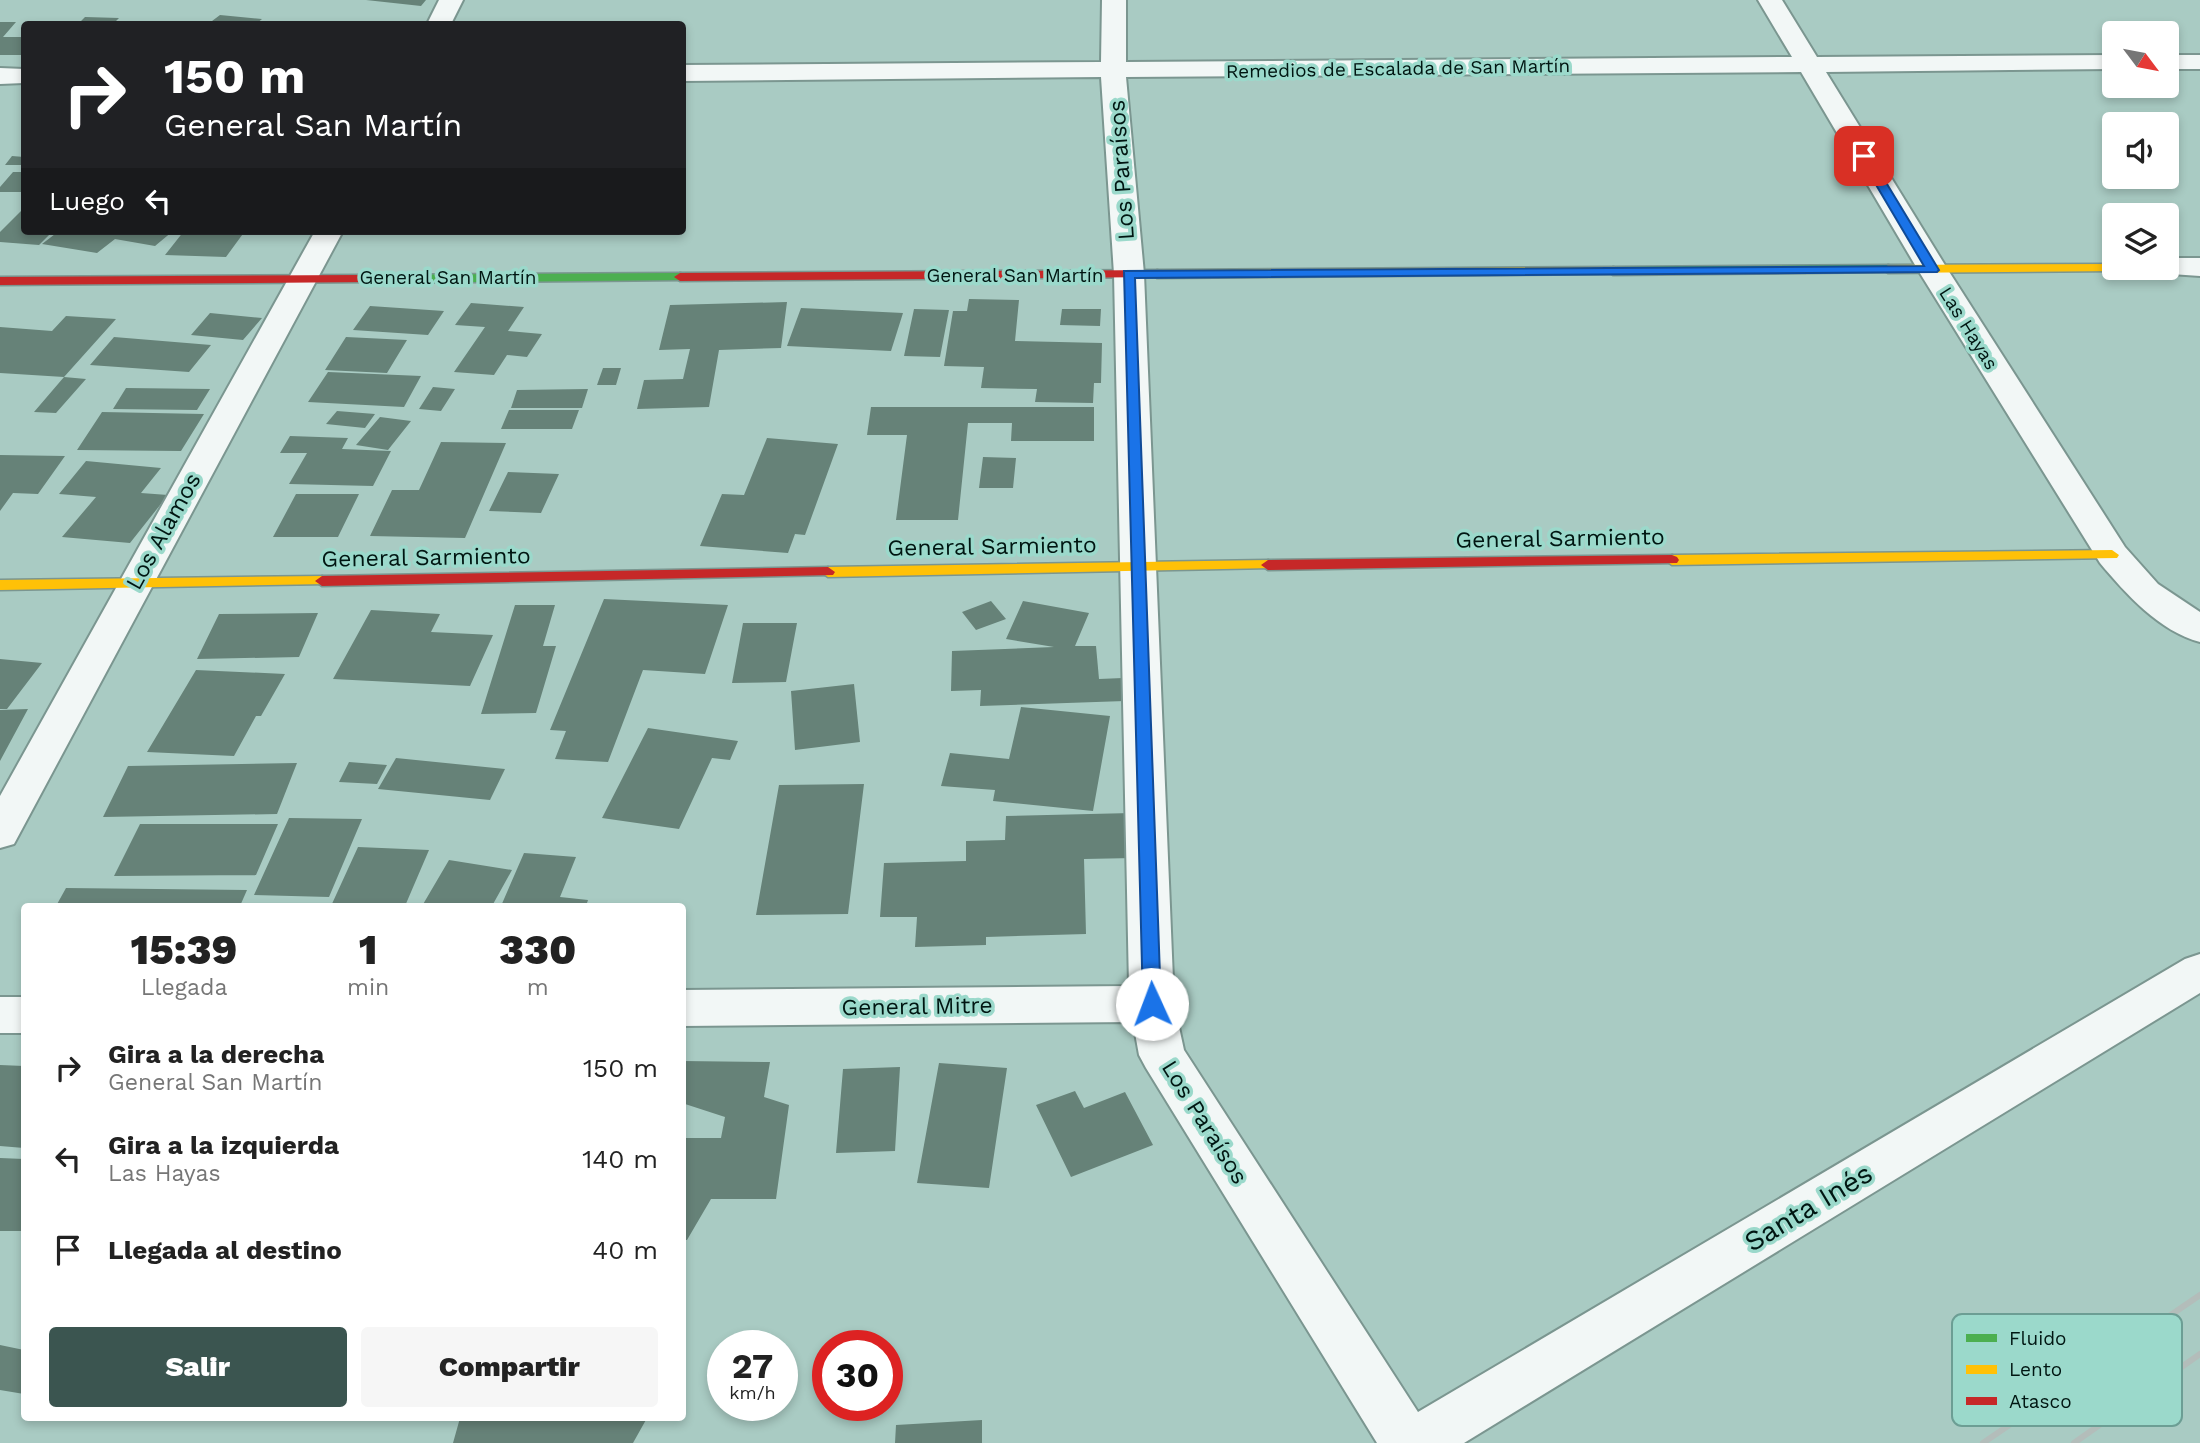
<!DOCTYPE html>
<html lang="es">
<meta charset="utf-8">
<style>
:root{--surface:#fff;--page:#f6f6f6;--text:#222;--muted:#767676;--accent:#3b5550}
body{margin:0;font-family:"Work Sans",sans-serif;background:var(--page);color:var(--text);height:100vh;display:flex;flex-direction:column;font-size:26px;white-space:nowrap}
*{box-sizing:border-box;margin:0}
p{font-size:23px;color:var(--muted)}
.icon{flex:none;width:38px;height:38px;fill:none;stroke:currentColor;stroke-width:2;stroke-linecap:round;stroke-linejoin:round}
.map{position:relative;flex:1;overflow:hidden}
.panel{position:absolute;left:21px;top:903px;width:665px;height:518px;display:flex;flex-direction:column;background:var(--surface);border-radius:7px;box-shadow:0 4px 10px #0003}
.panel>*{flex:none}
.hud{position:absolute;left:21px;top:21px;width:665px;height:214px;border-radius:7px;box-shadow:0 4px 10px #0003;background:#202124;color:#fff;overflow:hidden}
.needle{width:46px;rotate:122deg}
.controls{position:absolute;left:2102px;top:21px;display:grid;gap:14px}
.controls a{display:grid;place-items:center;width:77px;height:77px;border-radius:7px;background:var(--surface);box-shadow:0 4px 10px #0003;font-size:35px}
.speed{position:absolute;left:707px;top:1330px;display:flex;gap:14px;font-size:35px;font-weight:700;text-align:center}
.speed>*{display:grid;place-content:center;width:91px;height:91px;border-radius:50%;background:var(--surface);box-shadow:0 4px 10px #0003;line-height:1}
.speed small{font-size:18px;font-weight:400}
.speed .limit{border:10px solid #d22;background:#fff;color:#111}
.pin{position:absolute;display:grid;place-items:center;width:60px;height:60px;color:#fff;margin:-30px;border-radius:14px;box-shadow:0 4px 10px #0006}
.me{position:absolute;width:77px;margin:-38px;rotate:358deg;stroke-linejoin:round;filter:drop-shadow(0 0 5px #0008)}
.turn{display:flex;align-items:center;gap:24px;height:147px;padding:0 28px;font-size:32px}
.turn .icon{width:91px;height:91px;stroke-width:2.5}
.turn b{display:block;font-size:49px;line-height:60px}
.then{display:flex;align-items:center;height:66px;padding:0 28px;background:#0003;gap:14px;font-size:26px}
.eta{display:flex;justify-content:space-evenly;align-items:center;height:119px;text-align:center}
.eta b{font-size:42px;font-weight:800;line-height:49px}
.cta{display:flex;gap:14px;margin-top:auto;padding:14px 28px}
.cta a{flex:1;height:80px;border-radius:7px;background:var(--accent);color:#fff;font-size:28px;font-weight:800;line-height:80px;text-align:center}
.cta a+a{background:var(--page);color:var(--text)}
ul{padding:0;list-style:none}
li{display:flex;align-items:center;gap:21px;height:91px;padding:0 28px}
li div{flex:1}
li b{display:block;font-size:26px}
li em{font-style:normal}
.map>svg:first-child{display:block}
.building{fill:#668278}
.lines{fill:none;stroke-linecap:round;stroke-linejoin:round}
.street-casing{stroke:#7b9690;stroke-width:4}
.fast-casing{stroke:#7b9690;stroke-width:3}
.slow-casing{stroke:#7b9690;stroke-width:3}
.jam-casing{stroke:#7b9690;stroke-width:3}
.street{fill:#f2f7f6;fill-rule:evenodd}
.fast{fill:#4caf50;fill-rule:evenodd}
.slow{fill:#ffc107;fill-rule:evenodd}
.jam{fill:#c62828;fill-rule:evenodd}
.rail{stroke:#b3bdba;stroke-width:6}
.route{fill:#1a73e8;stroke:#114b97;stroke-width:2}
.labels{text-anchor:middle;stroke-width:7;stroke-linejoin:round;paint-order:stroke}
.far-street-label{font-size:19px;fill:#001612;stroke:#9bd9cb}
.street-label{font-size:23px;fill:#001612;stroke:#9bd9cb}
.near-street-label{font-size:28px;fill:#001612;stroke:#9bd9cb}
.key{fill:#9bd9cb;stroke:#6c9e94;stroke-width:2}
.key-label{font-size:19px;fill:#001612}
</style>
<div class="map">
<svg width="2200" height="1443" viewBox="0 0 2200 1443">
<rect width="100%" height="100%" fill="#a9cbc3"/>
<path class="building" d="M366,0H426L421,6Z
M220,15L262,19L256,24H208Z
M85,17L119,18L113,24H78Z
M0,22H16L3,37H24V55H0Z
M12,156L24,157V165H5Z
M13,172H24V192H0V187Z
M24,208V231H53L39,245L0,242V232Z
M59,231H173L155,246L115,239L97,253L42,244Z
M184,231H245L226,257L165,255Z
M969,299L1019,300L1015,341L1102,343L1101,383H1094L1093,403L1035,402L1037,389L981,388L984,367L944,366L953,311H967Z
M787,302L781,348L719,350L709,407L637,409L644,380L683,379L690,349L659,350L670,305Z
M471,303L524,307L508,331L542,334L527,357L507,355L494,375L454,372L485,327L455,325Z
M370,306L444,311L428,335L353,330Z
M801,308L903,313L891,351L787,346Z
M914,309L949,310L940,357L904,356Z
M1062,309H1101L1100,326L1060,325Z
M210,313L262,318L243,340L191,335Z
M66,316L116,319L64,377L0,373V327L52,331Z
M114,337L211,345L189,372L90,365Z
M346,337L407,340L387,373L325,370Z
M603,368H621L616,385H597Z
M328,372L421,376L404,407L308,402Z
M64,377L86,379L56,413L34,412Z
M433,387L455,389L441,411L419,409Z
M126,388L210,389L197,410L113,409Z
M588,389L582,408H511L517,390Z
M871,407H1094V441H1011L1012,423H968L958,520H896L907,435H867Z
M509,410H579L572,429H501Z
M337,411L375,414L365,428L326,424Z
M102,412L204,414L181,451L77,450Z
M380,417L411,421L388,450L356,445Z
M290,436L348,438L342,449L391,451L373,486L289,484L307,453H280Z
M767,438L838,444L805,535L795,534L788,553L700,546L722,494L744,495Z
M441,442L506,443L465,538L370,536L392,490H419Z
M0,455L65,456L38,494L13,493L0,511Z
M983,457L1016,458L1013,488H979Z
M86,461L161,468L141,493L168,495L130,543L62,537L96,497L59,494Z
M508,472L559,474L541,513L489,511Z
M296,494H359L338,537H273Z
M604,599L728,605L705,674L643,670L608,762L555,759L566,731L550,730Z
M991,601L1006,619L976,630L962,612Z
M1023,601L1089,613L1075,646H1096L1099,679L1123,678L1125,701L980,706L981,690L951,691L952,651L1054,647L1006,639Z
M515,605H555L543,646H556L536,713L481,714Z
M371,610L440,614L431,632L493,635L470,686L333,679Z
M318,613L299,657L197,659L219,614Z
M743,623H797L786,682L732,683Z
M0,659L42,663L7,709H0Z
M196,670L285,674L261,716H256L234,756L147,752Z
M854,684L860,742L795,750L791,691Z
M1021,707L1110,716L1093,811L993,801L995,790L941,786L950,753L1009,759Z
M28,709L0,761V710Z
M648,728L738,741L730,760L712,758L679,829L602,818Z
M396,758L505,769L490,800L378,789Z
M349,762L387,765L377,784L339,782Z
M297,763L277,814L103,817L128,766Z
M864,784L848,914L756,915L779,785Z
M1132,813L1134,858L1084,859L1086,934L986,937V945L915,947L917,917H880L884,863L966,861V841L1005,840L1006,816Z
M289,818L362,819L329,897L254,895Z
M140,824H278L256,875L114,876Z
M358,847L429,850L405,906H331Z
M524,853L576,857L560,897L588,900L586,906H501Z
M449,860L512,870L492,906H422Z
M66,888L247,890L240,906H56Z
M682,1061L770,1062L764,1097L789,1105L776,1199H711L687,1240H682V1138H721L725,1117L682,1103Z
M939,1063L1007,1068L989,1188L917,1183Z
M0,1065L24,1066V1148L0,1146Z
M900,1067L895,1151L836,1153L843,1069Z
M1075,1091L1084,1108L1125,1092L1153,1145L1071,1177L1036,1105Z
M0,1158L24,1159V1231H0Z
M0,1345L24,1350V1394L0,1390Z
M460,1418H647L633,1443H453Z
M982,1420V1443H895L896,1425Z"/>
<g class="lines">
<defs>
<path id="street" d="M439,0H463L451,24H427Z
M1102,0H1126V62L1792,57L1758,0H1782L1817,57L2114,55V69L1826,72L1948,270L2125,547L2158,584L2200,612V642C2159,631 2126,594 2100,563L1918,270L1801,72L1126,77L1144,274L1174,1004L1184,1050L1418,1412L2185,959L2200,954V993L1464,1443H1377L1146,1068L1139,1055L1133,1022L682,1026V990L1129,986L1114,274L1101,77L682,81V65L1101,62Z
M2166,55H2200V69H2166Z
M0,68L24,69V83L0,84Z
M315,231H343L14,844L0,848V796Z
M2166,258H2200V276L2156,273L2152,268H2166Z
M0,997H24V1033H0Z"/>
<path id="fast" d="M1888,265L1892,266V272L1613,275L1607,271L1613,267Z
M680,273L684,274V280L365,283L359,279L365,275Z"/>
<path id="slow" d="M2114,264V268H2120L2118,271L1888,273L1882,269L1888,265Z
M1613,267L1617,268V274L1157,278L1151,274L1157,270Z
M2112,550L2119,555L2117,558L1672,565L1665,560L1672,555Z
M1268,560L1273,562L1275,565L1273,568L828,577L821,572L828,567Z
M322,576L327,578L329,581L327,584L0,590V580Z"/>
<path id="jam" d="M1157,270L1161,271V277L680,281L674,277L680,273Z
M365,275L371,279L369,282L0,285V277Z
M1672,555L1677,557L1679,560L1677,563L1268,570L1261,565L1268,560Z
M828,567L835,572L833,575L322,586L315,581L322,576Z"/>
</defs>
<use href="#street" class="street-casing"/>
<use href="#fast" class="fast-casing"/>
<use href="#slow" class="slow-casing"/>
<use href="#jam" class="jam-casing"/>
<use href="#street" class="street"/>
<use href="#fast" class="fast"/>
<use href="#slow" class="slow"/>
<use href="#jam" class="jam"/>
<path class="rail" d="M1983,1443L2200,1295
M2074,1443L2200,1354"/>
</g>
<path class="route" d="M1864,152L1870,156L1939,270L1937,272L1135,278L1161,1004L1158,1009L1152,1011L1145,1009L1143,1004L1124,271L1924,266L1859,156Z"/>
<g class="labels">
<g class="far-street-label">
<text transform="translate(1398 68) rotate(-1)" y="7">Remedios de Escalada de San Martín</text>
<text x="1015" y="282">General San Martín</text>
<text x="448" y="284">General San Martín</text>
<text transform="translate(1969 328) rotate(58)" y="7">Las Hayas</text>
</g>
<g class="street-label">
<text transform="translate(1121 170) rotate(-94)" y="8">Los Paraísos</text>
<text transform="translate(163 531) rotate(-61)" y="8">Los Alamos</text>
<text transform="translate(1560 538) rotate(-1)" y="8">General Sarmiento</text>
<text transform="translate(992 546) rotate(-1)" y="8">General Sarmiento</text>
<text transform="translate(426 557) rotate(-1)" y="8">General Sarmiento</text>
<text transform="translate(917 1006) rotate(-1)" y="8">General Mitre</text>
<text transform="translate(1205 1122) rotate(58)" y="8">Los Paraísos</text>
</g>
<g class="near-street-label">
<text transform="translate(1808 1207) rotate(-31)" y="10">Santa Inés</text>
</g>
</g>
<rect x="1952" y="1314" width="230" height="112" rx="10" class="key"/>
<rect x="1966" y="1334" width="31" height="8" fill="#4caf50"/>
<rect x="1966" y="1365" width="31" height="9" fill="#ffc107"/>
<rect x="1966" y="1397" width="31" height="8" fill="#c62828"/>
<g class="key-label">
<text x="2009" y="1345">Fluido</text>
<text x="2009" y="1376">Lento</text>
<text x="2009" y="1408">Atasco</text>
</g>
</svg>
<div class="controls">
<a><svg class="needle" viewBox="-14 -14 28 28"><path d="M0-13l5 13h-10z" fill="#e53935"/><path d="M0 13l5-13h-10z" fill="#767676"/></svg></a>
<a><svg class="icon" aria-label="sound" viewBox="0 0 24 24"><path d="M4 9h4l5-4v14l-5-4H4zM17 9q2 3 0 6"/></svg></a>
<a><svg class="icon" aria-label="layers" viewBox="0 0 24 24"><path d="M12 4l9 5-9 5-9-5zM3 14l9 5 9-5"/></svg></a>
</div>
<div class="speed"><div>27<small>km/h</small></div><div class="limit">30</div></div>
<div class="pin" style="left:1864px;top:156px;background:#d93025"><svg class="icon" aria-label="arrive" viewBox="0 0 24 24"><path d="M6 21V4h12l-3 4 3 4H6"/></svg></div>
<svg class="me" style="left:1152px;top:1004px" viewBox="-20 -20 40 40"><circle r="19" fill="#fff"/><path d="M0-13L10 11 0 6-10 11z" fill="#1a73e8"/></svg>
<div class="hud">
<div class="turn"><svg class="icon" aria-label="right" viewBox="0 0 24 24"><path d="M7 20v-9h11M14 6l5 5-5 5"/></svg><div><b>150 m</b>General San Martín</div></div>
<div class="then">Luego<svg class="icon" aria-label="left" viewBox="0 0 24 24"><path d="M17 20v-9H6M10 6l-5 5 5 5"/></svg></div>
</div>
<section class="panel">
<div class="eta">
<div><b>15:39</b><p>Llegada</p></div>
<div><b>1</b><p>min</p></div>
<div><b>330</b><p>m</p></div>
</div>
<ul>
<li><svg class="icon" aria-label="right" viewBox="0 0 24 24"><path d="M7 20v-9h11M14 6l5 5-5 5"/></svg><div><b>Gira a la derecha</b><p>General San Martín</p></div><em>150 m</em></li>
<li><svg class="icon" aria-label="left" viewBox="0 0 24 24"><path d="M17 20v-9H6M10 6l-5 5 5 5"/></svg><div><b>Gira a la izquierda</b><p>Las Hayas</p></div><em>140 m</em></li>
<li><svg class="icon" aria-label="arrive" viewBox="0 0 24 24"><path d="M6 21V4h12l-3 4 3 4H6"/></svg><div><b>Llegada al destino</b></div><em>40 m</em></li>
</ul>
<div class="cta"><a>Salir</a><a>Compartir</a></div>
</section>
</div>
